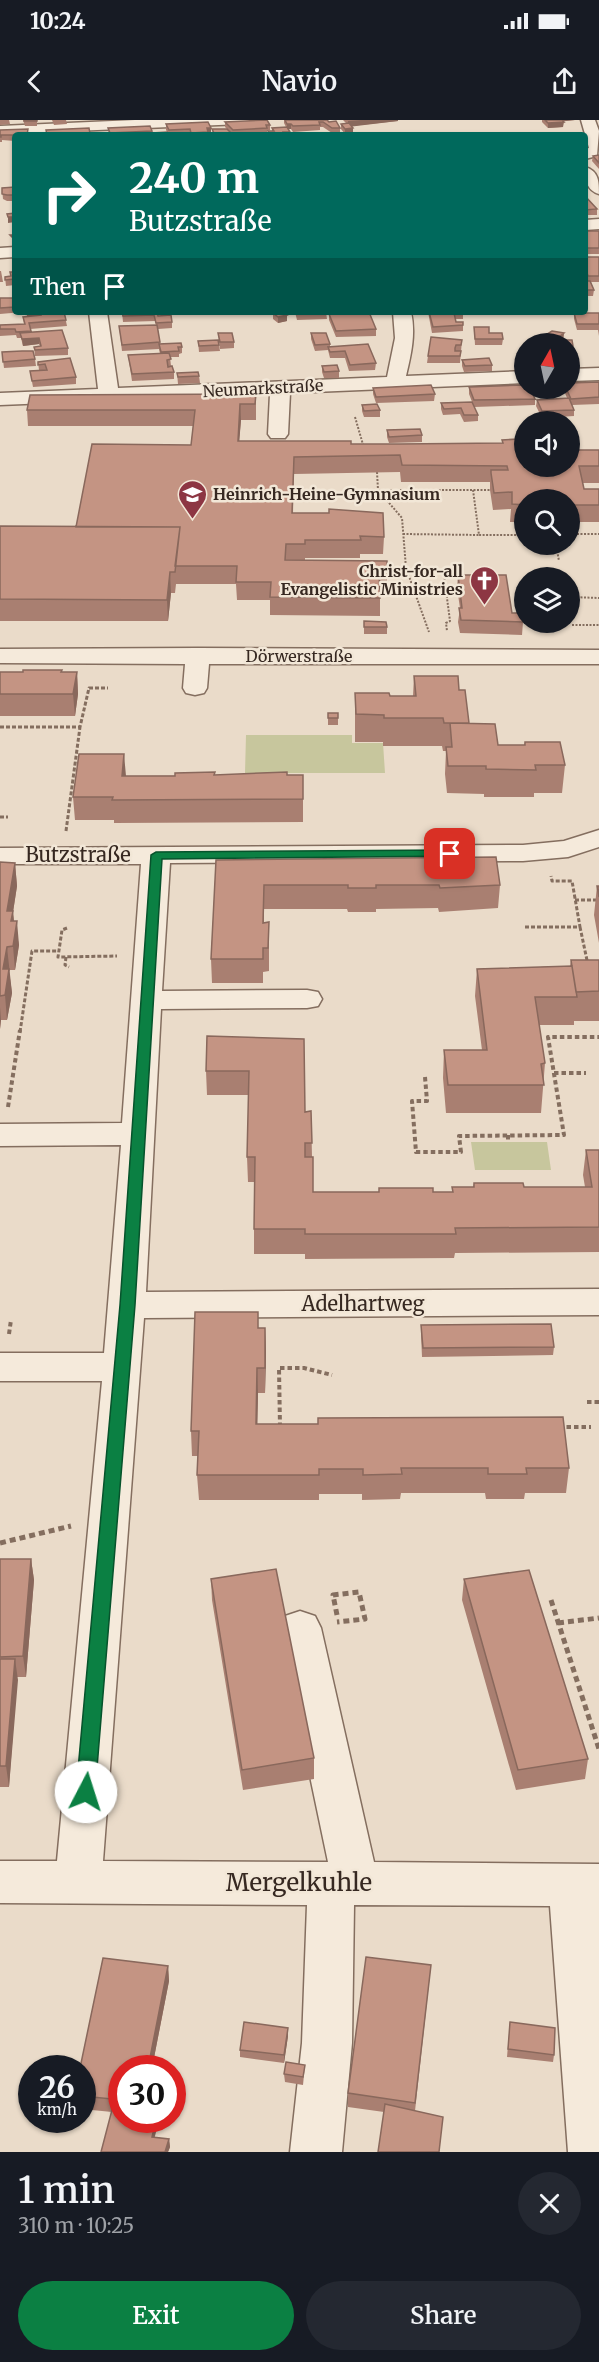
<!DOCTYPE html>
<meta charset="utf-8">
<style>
:root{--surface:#171b24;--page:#242831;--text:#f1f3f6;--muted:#9ea1a6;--accent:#0b8043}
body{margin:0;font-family:Merriweather,serif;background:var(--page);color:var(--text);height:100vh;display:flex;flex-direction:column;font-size:22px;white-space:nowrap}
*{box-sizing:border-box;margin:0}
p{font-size:20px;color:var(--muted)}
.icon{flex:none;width:33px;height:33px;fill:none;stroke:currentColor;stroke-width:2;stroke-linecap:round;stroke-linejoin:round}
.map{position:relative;height:2032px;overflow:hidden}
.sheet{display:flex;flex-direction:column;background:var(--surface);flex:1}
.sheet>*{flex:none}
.hud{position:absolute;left:12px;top:12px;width:576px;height:183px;border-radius:6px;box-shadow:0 2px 4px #0004;background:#00695c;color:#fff;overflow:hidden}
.needle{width:39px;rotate:9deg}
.fabs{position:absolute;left:514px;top:213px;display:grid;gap:12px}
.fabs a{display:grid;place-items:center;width:66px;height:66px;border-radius:50%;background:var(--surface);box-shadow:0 2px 4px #0004;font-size:30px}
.speed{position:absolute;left:18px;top:1935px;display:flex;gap:12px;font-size:30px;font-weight:700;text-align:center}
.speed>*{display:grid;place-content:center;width:78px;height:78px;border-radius:50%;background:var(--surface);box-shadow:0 2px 4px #0004;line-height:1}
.speed small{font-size:15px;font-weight:400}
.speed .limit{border:9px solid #d22;background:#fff;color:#111}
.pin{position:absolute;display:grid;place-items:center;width:51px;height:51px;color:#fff;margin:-26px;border-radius:12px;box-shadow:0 3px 9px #0006}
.me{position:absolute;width:66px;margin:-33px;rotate:5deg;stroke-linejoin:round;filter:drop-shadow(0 0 4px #0008)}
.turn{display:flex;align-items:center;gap:21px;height:126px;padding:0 18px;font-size:27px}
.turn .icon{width:78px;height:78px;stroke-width:2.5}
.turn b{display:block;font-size:42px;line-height:51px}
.then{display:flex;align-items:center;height:57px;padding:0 18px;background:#0003;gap:12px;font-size:22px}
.round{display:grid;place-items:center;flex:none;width:63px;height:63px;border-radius:32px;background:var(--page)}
.headline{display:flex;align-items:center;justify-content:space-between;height:102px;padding:0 18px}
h1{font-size:36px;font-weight:600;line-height:45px}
.primary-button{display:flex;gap:12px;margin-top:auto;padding:12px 18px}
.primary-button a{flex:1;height:69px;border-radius:36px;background:var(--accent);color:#fff;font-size:24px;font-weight:600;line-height:69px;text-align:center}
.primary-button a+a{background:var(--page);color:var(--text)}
.status{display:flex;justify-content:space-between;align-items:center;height:42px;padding:0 30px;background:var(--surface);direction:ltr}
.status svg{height:16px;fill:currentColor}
header{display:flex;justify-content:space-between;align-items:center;height:78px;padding:0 18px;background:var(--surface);font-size:27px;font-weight:600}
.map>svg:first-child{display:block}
.green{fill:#c7c69d}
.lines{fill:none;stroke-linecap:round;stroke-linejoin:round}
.minor-casing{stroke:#846e5f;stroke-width:3}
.path-far3{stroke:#846e5f;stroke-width:2;stroke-dasharray:2 1.5;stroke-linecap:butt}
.path-far2{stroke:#846e5f;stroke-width:3;stroke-dasharray:4 2;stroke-linecap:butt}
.path-far1{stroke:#846e5f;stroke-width:4;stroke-dasharray:4.5 3;stroke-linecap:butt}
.path{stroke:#846e5f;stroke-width:5;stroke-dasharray:6 4;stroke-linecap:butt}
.minor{fill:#f5eadb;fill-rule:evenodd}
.wall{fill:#a97f71}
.shaded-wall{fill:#89685c}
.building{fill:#c49483;stroke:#89685c;stroke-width:1.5}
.route{fill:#0b8043;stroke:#07532c;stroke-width:1.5}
.labels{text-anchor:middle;stroke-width:5;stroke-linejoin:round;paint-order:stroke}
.far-street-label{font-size:16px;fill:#362821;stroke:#f2e7d7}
.far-poi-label{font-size:16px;font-weight:bold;fill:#362821;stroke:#f2e7d7;text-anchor:start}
.street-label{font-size:20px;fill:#362821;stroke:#f2e7d7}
.near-street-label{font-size:24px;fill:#362821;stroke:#f2e7d7}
</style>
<div class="status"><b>10:24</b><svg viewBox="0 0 49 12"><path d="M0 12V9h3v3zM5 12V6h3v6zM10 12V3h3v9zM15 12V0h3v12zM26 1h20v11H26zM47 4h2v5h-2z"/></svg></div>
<header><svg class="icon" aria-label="back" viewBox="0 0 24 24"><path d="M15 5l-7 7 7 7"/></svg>Navio<svg class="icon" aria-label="share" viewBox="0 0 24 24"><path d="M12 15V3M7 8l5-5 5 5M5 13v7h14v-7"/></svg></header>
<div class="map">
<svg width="599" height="2032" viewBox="0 0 599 2032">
<rect width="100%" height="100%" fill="#eadbc9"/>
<path class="green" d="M246,615H352V623H383L385,653H245Z
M471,1022H547L551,1050H475Z"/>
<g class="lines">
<defs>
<path id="minor" d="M135,0H250L243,4L0,14V6Z
M581,0H595L599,11L597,36L585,39V29L589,28Z
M585,47C599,51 599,62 599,74C586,70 585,59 585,47Z
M599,99V109L585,110V100Z
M15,127V137L0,138V128Z
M89,192H107L118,268L387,257L395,218L393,192H411C416,214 411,235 406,256L525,251V263L290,273L288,314L285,318H271L268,314L270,274L0,285V273L98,269Z
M599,248V260L570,261V249Z
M198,528L599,530V544H209L207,568L204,573L195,575L186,573L183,568L185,544L0,543V529Z
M599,710V727L568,737L523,741L170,743L162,871L307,870L318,872L322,879L318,886L307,888L161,889L146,1172L599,1169V1195L144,1198L103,1741L328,1742L279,1508L285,1496L300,1491L315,1496L321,1508L374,1742L599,1744V2032H568L550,1786L354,1785L352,1923L342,2032H290L302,1923L307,1785L0,1783V1741H57L102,1261H0V1233H104L121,1025L0,1026V1004L122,1003L141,744H0V728L523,725L564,721Z"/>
</defs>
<use href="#minor" class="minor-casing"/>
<path class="path-far3" d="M355,297L364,328
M377,352L378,370L402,398L406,448L429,512
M379,370H490
M473,370L479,415H525
M403,414L479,415
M570,414H599
M556,424L559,441
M444,455L450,501L446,503L447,511
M570,477L599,478
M572,505H599"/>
<path class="path-far2" d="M0,607H80L89,568H108
M0,697H8
M66,711L80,607
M575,780H599
M525,807H580L572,761H552L551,756
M580,807L588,845
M67,808L62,810L58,837L117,836
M66,837L65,845L69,847
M20,912L32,831H59"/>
<path class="path-far1" d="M554,953H586
M425,957L427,981H412L416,1032H461L459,1016L564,1015L548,917H599
M8,987L20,910
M508,1015V1022
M9,1214L11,1200
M587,1282H599
M280,1307L279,1248H304L332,1255
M559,1307H591"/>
<path class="path" d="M0,1423L71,1406
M551,1480L599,1629
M337,1495L333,1475L359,1472L365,1499L337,1502
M558,1503L599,1498"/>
<use href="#minor" class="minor"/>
</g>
<path class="wall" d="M0,0H9L10,4L0,5Z
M23,0H37V6H25Z
M52,0H66L67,4L54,5Z
M284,0H327L329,2L340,8V13H332L323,7H320V10L293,12L291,9H288L290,12V15H268V11H272V8L286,7L284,3Z
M343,0H398V1L351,6L353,13L345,14L341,9V4L346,3Z
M542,0H575L563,1V7L548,8L542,2Z
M208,2L211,13L208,14V15H169L166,10V4Z
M225,2L270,5V10L267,11V14L213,15L212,9H227L225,7Z
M108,8L152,11V15H109Z
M0,10L15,15V21L2,20V22H0Z
M599,35V49L592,41L593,36Z
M15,67V81H7L3,79L2,68Z
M585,76L597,89V95H585Z
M585,111H599V134H585Z
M585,137H599V162H591L594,170L593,176H585V161H587L585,155Z
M0,151H1L3,162H0Z
M10,152H15V165L6,166L5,157L11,156Z
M0,178H15V192H23L0,194Z
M26,192H64L67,206L30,209L31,213L68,228V235L35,236L34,227L40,226L39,224L23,226L21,218H17L16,215L0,216V205L24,204L23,197L27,196Z
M122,192H157L158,196L172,202V208L158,209L160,224L182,227V233L179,234V237H170L171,246H168L174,252V259L132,261L128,235L160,234L159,229L122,231L119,206L156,205L155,201L123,202Z
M295,192H326L327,199L297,200Z
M428,192H463V199H456V202L463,205V211L432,213Z
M469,192H501V195H470Z
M273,193L287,195V201L278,203L273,199Z
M574,193H599V216L598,210H577L574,199Z
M329,194L376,209V216L336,217L329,200Z
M474,207L503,219L502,225H475Z
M552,211L564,213L563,220H572L573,226V232H570V224H548L544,223V216Z
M218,213L234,222V228L220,229Z
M311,213L330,224V226L376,243L375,250L349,251L345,238H330L328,230L315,231L311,219Z
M462,220L460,243H427L428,236Z
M198,221L219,225L220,231L199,232Z
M2,232L35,239L36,246L4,248Z
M462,240L492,245V251L464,252L462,246Z
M38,242L76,257V264L33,267L30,251L39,250Z
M322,246L339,251V258H324L322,252Z
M177,253L199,256L200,263L178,264Z
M599,262V284L572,285L574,290V296L542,298L536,286L537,280L567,278L563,268H570Z
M469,267L535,279V285L474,287L469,274Z
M373,268L435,274L434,281L376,283L373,274Z
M256,274V300H241L239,321L521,330H599V363H583L584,369H599V403V402H570V380H525V402H510L511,389L493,390L490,370V362H401L400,352L294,354L293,393L384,417L383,434H360V438H305V440L387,450V467H380V496L270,495V480H237L236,464H176L175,473H171L168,501H0V406L76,407L191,325L193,306H28L27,290Z
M472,282L478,295V301L464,302L460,294L443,295L441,289V283Z
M362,285L380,290V297H364L362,291Z
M387,310L422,315V322L389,323L387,317Z
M458,455L512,493L523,502L522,515L460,513L458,502L460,488L457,468Z
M364,501L387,507V514H364Z
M0,552H77L78,574L75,596H0Z
M414,556L459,570L469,603L498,625H524L525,622L565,645L562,673H534V677H484V674L447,673L445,654L446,631H443L442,626H383V622H355V573L390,576H413Z
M328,593L338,598V605H328Z
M303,655V702L114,703V700H75L73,677L125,656Z
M216,740L500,765L498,788L439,792L438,788L376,789V792H348L347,789H264V803L269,802V851L263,852V863H212L211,839Z
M0,742L15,743L17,766L13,792L14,801L19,825L15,850H10L9,851L12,873L7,900H1L0,909Z
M597,766H599V823L594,795Z
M571,840H599V901H574V905H539L545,943L541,993H446L443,958L444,930H482L475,876L477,849L570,846Z
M207,916L305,992L311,991L312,1037L313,1072H452V1067H473L474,1063L524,1067H585L583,1055L586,1030H599V1132L455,1133L454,1138L305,1139V1134H254V1062H248L247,1037L249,975H207L206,951Z
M421,1205L554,1227L553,1235L422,1237L421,1214Z
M258,1208H265L266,1233L265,1273H258L257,1304L569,1348L566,1373H525L524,1379H486L485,1373H401L400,1379L362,1380V1374H319V1380H199L197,1355L198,1336H192L191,1311Z
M0,1439H31L34,1460L26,1557H17L9,1667H0Z
M211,1459L314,1638V1659L243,1670L212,1480Z
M464,1459L588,1639L585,1659L516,1670L462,1480Z
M103,1838L168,1846L169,1861L152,1948H122V2000H159L154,2017L169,2019L170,2027L168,2032H101L112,1992L82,1989V1948H80Z
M431,1845L415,1991L384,1992L348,1987V1973Z
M510,1902L554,1935L553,1942L507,1937Z
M288,1916L284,1943L240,1937V1930Z
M305,1945L303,1965L285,1962L284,1954Z"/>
<path class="shaded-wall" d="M361,0H398V1L348,7V1Z
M558,0H575L558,2Z
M564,2L563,7L548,8V3Z
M287,4H291V9H287Z
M207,8H211V13L208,14Z
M353,8V13L345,14V9Z
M8,97H15V102L8,103Z
M27,192H40V197H27Z
M287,195V201L278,203V197Z
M564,213L563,220L558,224H556V219Z
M39,218V224L23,226L22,219Z
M240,284L241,300L238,337V321Z
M170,452L171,473L168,501L167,480Z
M77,552L78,574L75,596L73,574Z
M124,634L126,656H122Z
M15,743L17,766L13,792L15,812L17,801L19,825L15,850L13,826L7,791Z
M7,827L12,873L7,900L3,849Z
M0,887L1,900L0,909Z
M265,1208L266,1233L265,1273Z
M257,1248L258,1273L257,1329L256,1304Z
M31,1439L34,1460L26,1557L23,1536Z
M15,1539L18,1560L9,1667L6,1646Z
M168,1846L169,1861L152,1948H148Z
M288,1908V1916L284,1943V1935Z
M156,2000H159L153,2024L152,2017Z
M169,2019L170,2027L168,2032H165Z"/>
<path class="building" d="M24,0H37V1H24Z
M267,0L270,5H266L267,8L233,10L225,2Z
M285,0H327L329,2L336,1L340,8H332L323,2H319L320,5L293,6L291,4H287Z
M545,0H562L564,2L548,3Z
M208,2L211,8H207L208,12L191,13L190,9L169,10L166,4Z
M349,3L353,8L345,9L341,4Z
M150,6L152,11L110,13L108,8Z
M287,7L290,12H283L284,15H270L268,11H274L272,8Z
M89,8L90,14L47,15L46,10Z
M28,9L27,15H1V17H0V10Z
M212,9H227L233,15H215Z
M167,12L168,15H154L153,13Z
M93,13H107L108,15H93Z
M599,35V43L593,36Z
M15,67V75H7L2,74V68Z
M585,76L597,89L585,90Z
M15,93V97H8L7,94Z
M585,111H599V128H585Z
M10,115H15V118H13Z
M585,137H599V156H588L585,147Z
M10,152H15V159L5,160V157L11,156Z
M585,161H590L594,170H585Z
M0,178H15V187L0,188Z
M40,192H64L66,200L29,203L31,211L16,212L15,209H0V205L25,204L23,197L41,195Z
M122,192H157L158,196L171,195L172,202L156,203L154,195L123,196Z
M279,192H283L287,195L278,197L273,193Z
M297,192H326L327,193L297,194Z
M369,192L376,209L336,211L329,194Z
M429,192H463L464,193H454L456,202H463V205L433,207Z
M574,193H599V204H577Z
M157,205L160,222L122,225L119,206Z
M474,207H489V213H502L503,219H475Z
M62,210L68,228L35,230L34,227L41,226L39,218L22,219L20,213Z
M552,211L564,213L556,219L544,216Z
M218,213H232L234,222H220Z
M311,213H326L330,224L315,225Z
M431,217L462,220L461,225H456L455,228V231H461L460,236H428Z
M218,220L219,225L199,226L198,221Z
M550,220H572L573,226H570V224H550Z
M181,223L182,227H178L179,231L161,232L159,224Z
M368,224L376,243L350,245L345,231L330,232L328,227Z
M22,231H33L35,239L3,242L2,232Z
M169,233L171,239L167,240L168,247L172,246L174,252L132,254L128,235Z
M70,238L76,257L32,261L30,251L47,250L45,244L38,245V242Z
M489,238L492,245L465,246L462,240Z
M337,245L339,251L324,252L322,246Z
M198,252L199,256L178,257L177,253Z
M599,262V277L571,279L566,268H570V263Z
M431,265L435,274L376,277L373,268Z
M525,265V268H530L535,279L474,280L469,267Z
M256,274L255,284H240L238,321H351V324H399L503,323L502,320L518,319L521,330H525V346H570V330H599V346H579L584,369H599V385H570V380H525V385L512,384V372L494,373L491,353V350H508L507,346L402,345L400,335L294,337L292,393H329V389L383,393L384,417L360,416L361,420H305V424H286L285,440L387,441V450H379L380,478L270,477L271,462H236L237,446H175L180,407H76L92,324L191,325L195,290H27L30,275Z
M569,278L574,290L542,291L537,280Z
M472,282L478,295H464L461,288L444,289L441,283Z
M377,284L380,290L364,291L362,285Z
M420,309L422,315L389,317L387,310Z
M0,406L180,407L175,452H170L167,480L0,479Z
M458,455H506L512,493H521L523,502L461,500L459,488H462Z
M364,501L386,502L387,507H364Z
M23,550H62L61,552H77L73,574H0V552H23Z
M414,556H458L459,570H465L469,603H444L443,598H384V595L356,594L355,573H389L390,576H416Z
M328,593H338V598H328Z
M450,603L495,604L498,625H525V622H560L565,645H535L536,650L486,649V646H448L446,627H452Z
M79,634H124L122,656H175V653L215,652L214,655L287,652V655H303V679L112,680L113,677H73Z
M496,737L500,765L440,768L439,765H376V768H348V765H264L263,803L269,802L268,828H263V839H211L216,740Z
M0,742L15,743L7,791H13L11,801H17L13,826L7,827L3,849H9L5,875L0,876Z
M597,766H599V777Z
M571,840H599V871L576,872Z
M572,846L577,877H535L545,943L541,944L544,965H448L444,930H487L477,849Z
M207,916L304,919L305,992L311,991L312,1023H305V1037H313V1072H379V1068H433V1072H453L452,1067H474V1063H523L524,1067H592L586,1030H599V1107L455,1108L456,1114H305V1109H254L255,1037H247L249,951H206Z
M195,1192H258V1208H265V1248H257L256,1304H318V1298L563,1297L569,1348H526L527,1354H488V1348H401L402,1354L363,1355V1349H319V1355H197L199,1311H191Z
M551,1204L554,1227L423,1228L421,1205Z
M0,1439H31L23,1536L0,1537Z
M276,1449L314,1638L242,1650L211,1459Z
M529,1450L588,1639L518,1650L464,1459Z
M0,1539H15L6,1646H0Z
M366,1837L431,1845L415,1983L348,1973Z
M103,1838L168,1846L148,1948H122V1980L82,1976V1948H80Z
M244,1902L288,1908L284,1935L240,1930Z
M510,1902L555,1908L554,1935L508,1929Z
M286,1942L305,1945L303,1957L284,1954Z
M385,1984L443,1997L439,2032H378Z
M113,1986H122V2000H156L152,2017L169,2019L165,2032H101Z"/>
<path class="route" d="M450,730L455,731V736L162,739L135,1185L95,1672L92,1678L86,1681L79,1678L76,1672L120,1185L151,735L156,732Z"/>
<defs>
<symbol id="school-pin" viewBox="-11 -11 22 30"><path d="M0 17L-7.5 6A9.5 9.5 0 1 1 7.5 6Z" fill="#8d3643" stroke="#f2e7d7"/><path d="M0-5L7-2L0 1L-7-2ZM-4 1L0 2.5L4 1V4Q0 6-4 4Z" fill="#fff"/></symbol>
<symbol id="church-pin" viewBox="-11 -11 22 30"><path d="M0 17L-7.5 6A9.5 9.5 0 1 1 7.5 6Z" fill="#8d3643" stroke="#f2e7d7"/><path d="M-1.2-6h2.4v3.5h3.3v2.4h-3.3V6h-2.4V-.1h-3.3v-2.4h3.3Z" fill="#fff"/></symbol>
</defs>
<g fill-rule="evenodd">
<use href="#school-pin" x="176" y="358" width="33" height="45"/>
<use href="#church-pin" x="468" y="444" width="33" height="45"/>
</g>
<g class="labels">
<g class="far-street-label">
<text transform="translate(263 268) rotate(-3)" y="6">Neumarkstraße</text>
<text x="299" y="542">Dörwerstraße</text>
</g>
<g class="far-poi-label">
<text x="213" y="380">Heinrich-Heine-Gymnasium</text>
<text x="463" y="457" text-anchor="end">Christ-for-all<tspan x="463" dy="18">Evangelistic Ministries</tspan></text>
</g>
<g class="street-label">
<text x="78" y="742">Butzstraße</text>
<text x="363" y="1191">Adelhartweg</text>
</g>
<g class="near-street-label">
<text x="299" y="1771">Mergelkuhle</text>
</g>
</g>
</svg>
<div class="fabs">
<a><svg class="needle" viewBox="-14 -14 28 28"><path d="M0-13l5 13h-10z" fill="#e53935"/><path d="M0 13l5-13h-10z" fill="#9ea1a6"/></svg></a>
<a><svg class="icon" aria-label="sound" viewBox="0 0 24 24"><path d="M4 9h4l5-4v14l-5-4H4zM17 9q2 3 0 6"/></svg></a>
<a><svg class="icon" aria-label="search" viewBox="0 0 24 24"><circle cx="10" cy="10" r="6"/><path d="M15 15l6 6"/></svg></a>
<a><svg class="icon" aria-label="layers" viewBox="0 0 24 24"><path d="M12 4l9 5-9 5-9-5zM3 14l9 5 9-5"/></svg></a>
</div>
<div class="speed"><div>26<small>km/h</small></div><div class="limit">30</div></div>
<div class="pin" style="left:450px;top:734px;background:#d93025"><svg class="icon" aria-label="arrive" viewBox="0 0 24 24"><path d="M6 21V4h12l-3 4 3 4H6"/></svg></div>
<svg class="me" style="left:86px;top:1672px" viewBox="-20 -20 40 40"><circle r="19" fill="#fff"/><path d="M0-13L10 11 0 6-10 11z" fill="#0b8043"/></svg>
<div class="hud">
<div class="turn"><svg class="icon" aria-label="right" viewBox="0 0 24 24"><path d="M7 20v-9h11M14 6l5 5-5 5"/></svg><div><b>240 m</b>Butzstraße</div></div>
<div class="then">Then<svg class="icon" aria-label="arrive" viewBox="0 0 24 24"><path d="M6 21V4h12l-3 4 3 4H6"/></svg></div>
</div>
</div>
<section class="sheet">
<div class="headline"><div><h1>1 min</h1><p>310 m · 10:25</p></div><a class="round"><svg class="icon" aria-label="close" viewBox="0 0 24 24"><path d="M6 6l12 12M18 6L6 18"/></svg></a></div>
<div class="primary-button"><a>Exit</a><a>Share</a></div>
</section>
